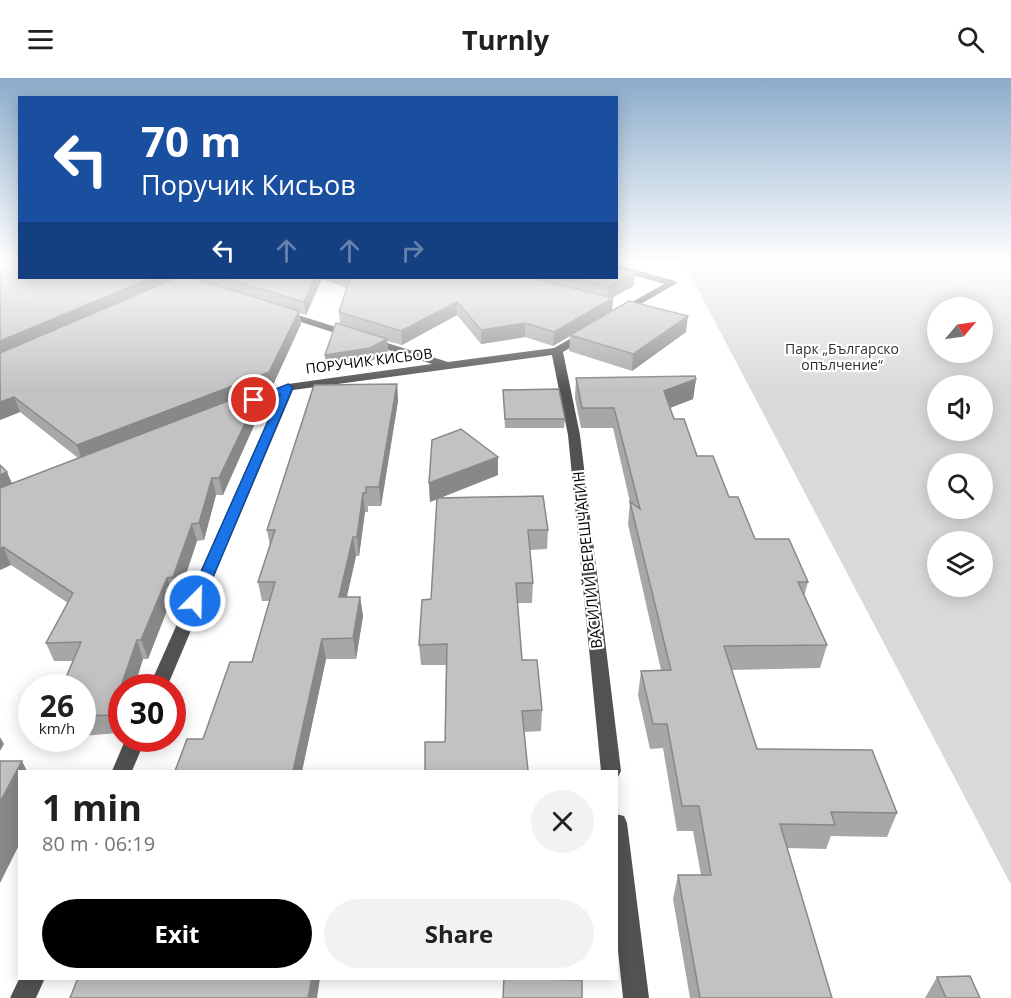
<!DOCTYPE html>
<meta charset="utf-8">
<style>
:root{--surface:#fff;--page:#f2f2f2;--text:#202124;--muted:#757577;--accent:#000}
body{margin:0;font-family:"Open Sans",sans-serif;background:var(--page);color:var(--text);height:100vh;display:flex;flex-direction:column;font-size:22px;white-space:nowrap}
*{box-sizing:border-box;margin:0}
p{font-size:20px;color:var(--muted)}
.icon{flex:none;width:33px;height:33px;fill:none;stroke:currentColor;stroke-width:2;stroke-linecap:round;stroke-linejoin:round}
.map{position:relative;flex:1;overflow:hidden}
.sheet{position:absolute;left:18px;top:692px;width:600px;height:210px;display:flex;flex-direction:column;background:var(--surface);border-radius:0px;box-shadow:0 3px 15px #0003}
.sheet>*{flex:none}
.banner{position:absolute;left:18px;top:18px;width:600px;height:183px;border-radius:0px;box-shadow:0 3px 15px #0003;background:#1a4fa0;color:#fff;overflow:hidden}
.needle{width:39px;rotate:61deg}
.tools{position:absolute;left:927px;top:219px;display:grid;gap:12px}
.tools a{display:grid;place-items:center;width:66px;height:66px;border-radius:50%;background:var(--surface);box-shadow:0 3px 15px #0003;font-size:30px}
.speed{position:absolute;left:18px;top:596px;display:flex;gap:12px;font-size:30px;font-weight:700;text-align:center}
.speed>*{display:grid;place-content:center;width:78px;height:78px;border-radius:50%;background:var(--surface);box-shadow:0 3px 15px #0003;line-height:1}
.speed small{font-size:15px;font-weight:400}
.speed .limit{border:9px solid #d22;background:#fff;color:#111}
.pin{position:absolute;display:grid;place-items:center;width:51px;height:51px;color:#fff;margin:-26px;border:3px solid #fff;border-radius:50%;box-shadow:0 2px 6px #0007}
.me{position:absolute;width:66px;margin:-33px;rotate:23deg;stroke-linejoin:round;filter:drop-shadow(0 0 4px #0008)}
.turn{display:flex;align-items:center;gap:21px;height:126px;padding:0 24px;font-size:27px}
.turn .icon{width:78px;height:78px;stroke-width:2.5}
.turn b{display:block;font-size:42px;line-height:51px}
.lanes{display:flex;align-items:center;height:57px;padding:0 24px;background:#0003;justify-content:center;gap:30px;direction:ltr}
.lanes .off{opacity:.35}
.round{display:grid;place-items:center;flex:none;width:63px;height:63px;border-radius:32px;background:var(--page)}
.overview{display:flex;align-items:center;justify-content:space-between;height:102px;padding:0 24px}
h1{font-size:36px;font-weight:700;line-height:45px}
.button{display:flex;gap:12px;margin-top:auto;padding:12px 24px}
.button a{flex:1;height:69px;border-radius:36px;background:var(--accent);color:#fff;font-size:24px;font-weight:700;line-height:69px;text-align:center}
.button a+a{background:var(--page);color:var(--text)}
header{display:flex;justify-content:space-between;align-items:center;height:78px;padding:0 24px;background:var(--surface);font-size:27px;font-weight:700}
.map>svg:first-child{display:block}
.green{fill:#d9d9d9;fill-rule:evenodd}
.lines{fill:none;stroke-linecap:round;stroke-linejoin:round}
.minor{fill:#525252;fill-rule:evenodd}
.wall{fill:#a7a7a7}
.shaded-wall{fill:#888}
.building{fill:#c2c2c2;stroke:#888;stroke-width:1.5}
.route{fill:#1a73e8;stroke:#114b97;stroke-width:1.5}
.labels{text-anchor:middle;stroke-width:4.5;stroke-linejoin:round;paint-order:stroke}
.far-park-label{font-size:14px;fill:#303030;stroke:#fff}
.far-street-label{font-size:14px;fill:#000;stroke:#fff}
.street-label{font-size:15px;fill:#000;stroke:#fff}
</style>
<header><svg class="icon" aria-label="menu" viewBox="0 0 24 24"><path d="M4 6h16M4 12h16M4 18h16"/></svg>Turnly<svg class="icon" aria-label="search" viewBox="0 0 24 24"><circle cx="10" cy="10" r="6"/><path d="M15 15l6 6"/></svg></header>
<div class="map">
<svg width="1011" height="920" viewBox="0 0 1011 920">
<rect width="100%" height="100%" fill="#fff"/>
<path class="green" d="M683,183H1011V807ZM938,230H982V274H938ZM938,308H982V352H938ZM938,386H982V430H938ZM938,464H982V508H938Z"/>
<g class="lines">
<path class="minor" d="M616,186L675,203L677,205L622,237H616V233L664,206L616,192Z
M279,233H285L448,284L554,270L582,254H590V258L563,274L580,357L621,693L618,699L616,693H601L568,357L552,277L293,312L167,609H149L279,317L245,330L241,329V323L288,306L432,286L279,237Z
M126,660H146L132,693H112Z
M616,736L624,738L627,745L649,920H623L616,854Z
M20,899L45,900L36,920H10Z"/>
</g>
<path class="wall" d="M0,183L196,201V200H616L634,208L611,220H613L612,232L686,254L632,293L569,273L570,258L553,268L525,259L481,266L457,237L402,267L387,263L388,274L371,283L327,290L325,277L340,246L339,234L347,210L322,201L306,237L299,235L301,246L272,309L262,313L264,325L223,417H216L204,462L197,463L179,517H173L148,581H143L134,609H122V645L118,655L82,658V609L73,583H54L46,565L68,525L11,487L0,492V387L12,405L78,380L20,334L0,342Z
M576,300L696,301L693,321L670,330L674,341L697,378L729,419L755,461L808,504L804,519L827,567L820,590L732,592L757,671L897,735L887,759L831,758L826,771L787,770L832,920H690L673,821L678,797H701L693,753H677L663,670L650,671L638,617L641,593L661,592L628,446L630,424L613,350H581L575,320Z
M397,306L398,323L381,428H368V434H365L359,478H356L347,519H360L363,538L356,581H326L302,693H175L203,661L252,584L270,523H262L258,504L270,468L267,452Z
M503,312L565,341L564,350H505Z
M498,397L440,420L548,452L547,471L530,472L533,505L532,525H517L522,582L542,632L541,653L524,654L445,664L446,587H421L419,567L431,521L437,421L430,424L429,405Z
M937,899L980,920H925Z"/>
<path class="shaded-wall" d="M635,195L634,208L607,222L608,209Z
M151,200H184L0,280V263Z
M315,200H322V201L306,237L304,224Z
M613,220L612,234L570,257V258L553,268L554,254Z
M457,224V237L402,267L401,253Z
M299,233L301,246L272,309L262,313L264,325L223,417L219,400L82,383L77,367Z
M688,238L686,254L632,293L633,276Z
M525,245V259L481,266V252Z
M387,261L388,274L371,283L327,290L325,277Z
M696,301L693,321L662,333L664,313Z
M397,306L398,323L381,428L379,409Z
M14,319L20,334L0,342V324Z
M498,379V397L430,424L429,405Z
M7,394L14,410L0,416V397Z
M212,400L216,417L204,462L199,445Z
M363,415L365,434L359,478L357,459Z
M192,446L197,463L179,517L173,499Z
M353,459L356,478L342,539L339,519Z
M3,469L11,487L0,492V471Z
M167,500L173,517L148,581L141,562Z
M360,519L363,538L356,581L353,560Z
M322,561L326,581L302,693H293Z
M137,562L143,581L134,609H122V645L118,655L111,637Z
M0,659L4,666L0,673Z
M22,683L27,693H20V765L0,805V724Z
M312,900H320L317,920H308Z"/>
<path class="building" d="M0,183H20V200H151L0,263Z
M616,190L635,195L608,209L571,200H616Z
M176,200H193L299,233L269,294L77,367L14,319L0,324V275Z
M225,200H315L304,224Z
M350,200H533L613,220L554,254L525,245L481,252L457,224L401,253L339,234Z
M629,223L688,238L633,276L570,257Z
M336,245L387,261L370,270L325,277Z
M695,298L696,301L664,313L674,341H684L697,378H713L729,419H738L755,461H789L808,504H798L827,567L724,568L757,671L872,672L897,735L831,734L835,747L780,746L832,920H700L678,797H711L699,728H682L667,646H653L641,593L671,592L630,424L640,431L614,330H582L576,300Z
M397,306L379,409H366V415H363L357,459H353L339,519H360L353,560L322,561L293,693H175L187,661H203L230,584H252L275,504H258L275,452H267L314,307Z
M262,310L219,400H212L199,445L192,446L173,499L167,500L141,562H137L111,637L82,638V609H62L81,564L46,565L73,515L3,469L0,471V410Z
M559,311L565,341H505L503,312Z
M461,351L498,379L429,405L432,362Z
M0,387L7,394L0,397Z
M543,418L548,452H528L533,505H516L522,582H537L542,632L522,633L528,693H425V664H445L447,566L419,567L422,522L431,521L437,420Z
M0,683H22L0,724Z
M970,898L980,920H946L937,899Z
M78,900H312L308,920H70Z
M504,900L582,902V920H503Z"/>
<linearGradient id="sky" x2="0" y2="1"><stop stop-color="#8baccb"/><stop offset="0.59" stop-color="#fff"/><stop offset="1" stop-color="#fff" stop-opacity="0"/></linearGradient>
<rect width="1011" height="312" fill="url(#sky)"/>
<path class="route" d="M288,306L293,309L203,523L201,527H190L188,523L280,316L254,326L249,322Z"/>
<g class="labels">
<g class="far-park-label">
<text x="842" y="276">Парк „Българско<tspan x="842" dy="16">опълчение“</tspan></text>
</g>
<g class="far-street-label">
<text transform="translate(369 283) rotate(-7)" y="5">ПОРУЧИК КИСЬОВ</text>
</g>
<g class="street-label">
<text transform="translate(588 482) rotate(-96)" y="5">ВАСИЛИЙ ВЕРЕШЧАГИН</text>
</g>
</g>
</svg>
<div class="tools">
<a><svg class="needle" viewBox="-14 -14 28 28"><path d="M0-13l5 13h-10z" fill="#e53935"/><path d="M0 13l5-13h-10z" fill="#757577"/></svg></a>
<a><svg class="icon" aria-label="sound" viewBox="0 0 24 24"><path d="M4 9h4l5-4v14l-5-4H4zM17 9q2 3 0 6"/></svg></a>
<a><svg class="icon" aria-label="search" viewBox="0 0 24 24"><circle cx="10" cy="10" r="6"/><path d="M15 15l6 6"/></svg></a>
<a><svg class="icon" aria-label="layers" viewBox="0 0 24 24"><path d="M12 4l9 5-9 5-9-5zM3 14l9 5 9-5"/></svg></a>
</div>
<div class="speed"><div>26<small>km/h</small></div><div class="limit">30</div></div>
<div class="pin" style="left:254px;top:322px;background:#d93025"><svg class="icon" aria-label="arrive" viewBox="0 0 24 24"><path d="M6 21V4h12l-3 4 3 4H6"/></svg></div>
<svg class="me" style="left:195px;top:523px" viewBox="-20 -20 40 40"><circle r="17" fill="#1a73e8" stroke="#fff" stroke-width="3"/><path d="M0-11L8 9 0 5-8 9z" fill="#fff"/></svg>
<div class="banner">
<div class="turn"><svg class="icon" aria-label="left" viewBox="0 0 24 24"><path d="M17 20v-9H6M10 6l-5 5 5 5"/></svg><div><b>70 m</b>Поручик Кисьов</div></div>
<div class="lanes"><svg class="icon" aria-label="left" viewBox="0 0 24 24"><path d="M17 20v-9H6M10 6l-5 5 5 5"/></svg><svg class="icon off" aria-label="ahead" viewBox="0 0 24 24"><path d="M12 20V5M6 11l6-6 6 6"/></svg><svg class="icon off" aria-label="ahead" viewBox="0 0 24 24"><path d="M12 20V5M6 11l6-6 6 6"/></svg><svg class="icon off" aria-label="right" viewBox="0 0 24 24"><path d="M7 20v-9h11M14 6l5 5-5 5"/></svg></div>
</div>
<section class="sheet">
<div class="overview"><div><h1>1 min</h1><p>80 m · 06:19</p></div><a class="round"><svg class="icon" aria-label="close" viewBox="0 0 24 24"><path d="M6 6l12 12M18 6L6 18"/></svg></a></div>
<div class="button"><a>Exit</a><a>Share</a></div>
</section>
</div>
